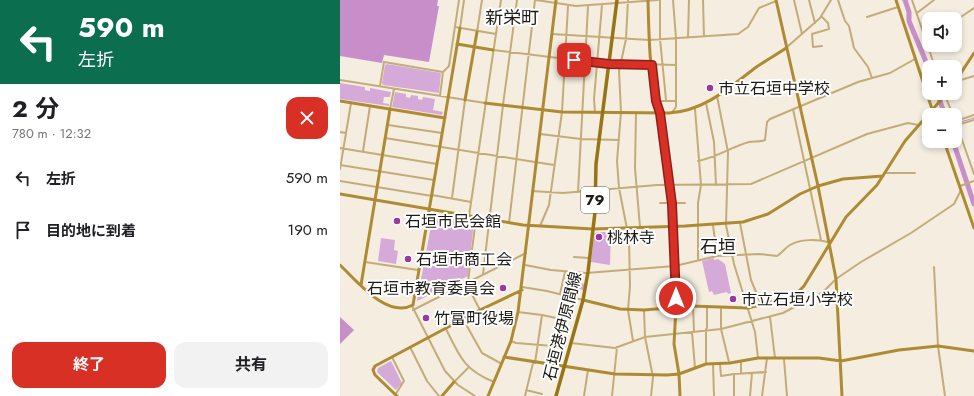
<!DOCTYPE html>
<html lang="ja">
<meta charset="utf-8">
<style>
:root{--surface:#fff;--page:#f2f2f2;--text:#202124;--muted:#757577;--accent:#d93025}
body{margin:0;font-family:Jost,"Noto Sans JP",sans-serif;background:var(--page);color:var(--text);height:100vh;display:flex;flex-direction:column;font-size:15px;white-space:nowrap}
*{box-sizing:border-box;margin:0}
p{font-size:13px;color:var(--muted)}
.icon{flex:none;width:22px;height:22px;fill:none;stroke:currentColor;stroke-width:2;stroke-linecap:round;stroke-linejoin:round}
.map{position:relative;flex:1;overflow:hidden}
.details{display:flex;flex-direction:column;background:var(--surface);width:340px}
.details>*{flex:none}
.top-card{background:#0b6e4f;color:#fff;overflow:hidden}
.controls{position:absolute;left:582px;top:12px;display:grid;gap:8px}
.controls a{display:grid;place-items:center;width:40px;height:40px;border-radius:8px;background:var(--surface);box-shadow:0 2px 6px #0003;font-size:20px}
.pin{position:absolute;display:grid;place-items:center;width:34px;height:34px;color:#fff;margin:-17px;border-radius:8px;box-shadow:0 2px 6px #0006}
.me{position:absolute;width:44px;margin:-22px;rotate:0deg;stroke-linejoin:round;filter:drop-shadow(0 0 3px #0008)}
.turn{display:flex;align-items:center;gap:14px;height:84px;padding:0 12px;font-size:18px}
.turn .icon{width:52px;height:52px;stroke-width:2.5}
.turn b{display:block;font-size:28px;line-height:34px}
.round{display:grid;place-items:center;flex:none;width:42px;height:42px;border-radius:12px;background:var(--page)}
.headline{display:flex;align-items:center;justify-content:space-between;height:68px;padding:0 12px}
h1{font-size:24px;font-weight:700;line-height:30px}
.primary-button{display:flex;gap:8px;margin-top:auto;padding:8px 12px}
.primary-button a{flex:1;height:46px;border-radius:12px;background:var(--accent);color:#fff;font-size:16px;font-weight:700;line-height:46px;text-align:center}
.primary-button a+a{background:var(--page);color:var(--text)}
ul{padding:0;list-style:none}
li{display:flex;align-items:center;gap:12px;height:52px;padding:0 12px}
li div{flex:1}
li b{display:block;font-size:15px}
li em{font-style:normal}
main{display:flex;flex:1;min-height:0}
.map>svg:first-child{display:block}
.green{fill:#d6aad8}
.water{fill:#c78ec9}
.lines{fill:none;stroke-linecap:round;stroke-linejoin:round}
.stream{stroke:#c78ec9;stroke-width:1}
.river{stroke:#c78ec9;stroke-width:5}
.street{stroke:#c3ac78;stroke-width:2}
.secondary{stroke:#ae8b33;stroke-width:3}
.primary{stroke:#977414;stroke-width:3.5}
.route-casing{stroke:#8d1f18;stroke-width:10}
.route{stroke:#d93025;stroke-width:7}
.poi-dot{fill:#99389f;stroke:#fff;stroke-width:1.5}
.labels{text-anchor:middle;stroke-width:4;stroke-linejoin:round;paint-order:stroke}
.shield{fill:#fff;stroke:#615f5c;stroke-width:1}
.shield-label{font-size:15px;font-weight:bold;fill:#1d1b16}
.poi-label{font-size:16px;fill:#1d1b16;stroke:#fff;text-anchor:start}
.street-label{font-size:16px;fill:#1d1b16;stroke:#fff}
.quarter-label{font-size:18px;fill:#1d1b16;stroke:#fff}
</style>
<main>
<section class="details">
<div class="top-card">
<div class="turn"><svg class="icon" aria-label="left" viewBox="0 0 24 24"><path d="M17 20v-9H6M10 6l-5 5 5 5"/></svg><div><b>590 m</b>左折</div></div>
</div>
<div class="headline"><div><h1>2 分</h1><p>780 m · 12:32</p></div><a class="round" style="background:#d93025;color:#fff"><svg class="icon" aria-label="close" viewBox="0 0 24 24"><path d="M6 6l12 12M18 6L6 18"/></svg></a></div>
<ul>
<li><svg class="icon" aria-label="left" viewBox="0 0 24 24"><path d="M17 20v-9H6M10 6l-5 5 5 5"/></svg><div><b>左折</b></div><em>590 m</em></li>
<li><svg class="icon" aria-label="arrive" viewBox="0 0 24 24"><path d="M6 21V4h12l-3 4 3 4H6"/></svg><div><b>目的地に到着</b></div><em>190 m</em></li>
</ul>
<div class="primary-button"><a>終了</a><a>共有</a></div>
</section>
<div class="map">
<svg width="634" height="396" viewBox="0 0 634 396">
<rect width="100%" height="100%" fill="#f4ede0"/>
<path class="green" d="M47,64L101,73L99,93L43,85L42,83L45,65Z
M0,83L25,87V90L30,91V88L51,92L50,97H44L43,103L49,104V106L0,99Z
M55,92L66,94V97L70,98L71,95L78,96V99L82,100L83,97L95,99L93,110L103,112L102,115L52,107Z
M93,215L134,222L128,276L77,301Z
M257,232H271L270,265L251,262L254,234Z
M41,238L55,240L54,250L58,251L56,264L38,261Z
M374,258V260L378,259L385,264L391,293L388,294L387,292L374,295L372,291L369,292L362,261Z
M233,281L245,284L243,290L238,289L236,296L230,294Z
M51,361L62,383L56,390L37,372L38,368Z"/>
<path class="water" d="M0,0H98L97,6H99L89,62L44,55L42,63L0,56Z
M0,317L14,330L0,344Z"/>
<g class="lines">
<path class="stream" d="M617,123L634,118"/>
<path class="river" d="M565,0L569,12V21L589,69
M597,93L605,115
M613,141L634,204"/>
<path class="street" d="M196,0L236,6L318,0
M288,0L286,39L279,71L281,112L277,161L279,188L289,239L290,286L288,310L293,341
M320,0V39L326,100
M363,0L364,36
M454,0L462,34
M469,0L475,23
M498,0L505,21L509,26L514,48L528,67L532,78
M572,0L595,67
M577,13L594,0
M482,17L488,23L489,29L472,34L473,47L482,46
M527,17L558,7
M615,21L634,8
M115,27L156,34
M120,28L124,0
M137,32L142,0
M212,34L309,40L398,34L408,27L419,8L436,1
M348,37L349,0
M447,47L480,18L491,0
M153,50L258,63L336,65
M0,80L145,103
M617,80H621L634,76
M40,86L44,62L103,72
M604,93L613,115
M100,96L103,72L109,66L119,0
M377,96L388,152L386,225L394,264L415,332L418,358
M316,101H336
M366,103L374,142L376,185
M50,109L54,89
M355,109L361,185L358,203V260
M453,109L481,240
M333,111L336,107V38L333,0
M255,112L254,99L262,5
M296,113L295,168L300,227
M615,120L634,174
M616,121L634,115
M48,125L102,133
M617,125L634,120
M0,132L6,133
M200,134L241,139L279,140
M45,138L214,165
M0,148L97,164
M23,151L30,106
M358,161C378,157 391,147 409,142C414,141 421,142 425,140L427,122L430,119L518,82L550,73L575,59
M0,165L94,180
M0,169L11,103
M545,173H575
M0,181L92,196
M620,186L634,181
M192,191L223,193L317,185L411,184L527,134L568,123L578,125
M238,192L248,6
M92,195L131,202
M112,198L125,100
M320,203H345
M129,216L161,0
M169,223L195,0
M400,223L411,280L421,304
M373,225L377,256
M200,226L209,205L222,112L228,6
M234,257L249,258
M25,262L78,270
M185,265L211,270L246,273L335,266L377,256L419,254L437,256C442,253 445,248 450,245C460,239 477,239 488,242
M594,267L598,346L605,396
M143,274L163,105L177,0
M128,282L136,218
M126,283L140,310
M182,287L207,291L243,300
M220,294L225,272
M72,306L105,371L118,385L135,396
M353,307L354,331
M381,309V329L389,362
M73,310L186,253
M304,310L305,337L313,377L311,396
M178,312L202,315L221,319L230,295
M430,317L435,358
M123,319L142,353L162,364
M367,328V308
M106,329C120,357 124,370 154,382
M366,329V364
M352,332L355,368
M171,341L176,343L213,346
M231,343L275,348L305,337L381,329L443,313L483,292L496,279L521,262L571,233L614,204L621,190
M70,347L87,381L99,396
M52,357L64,381L55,395
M444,359L447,396
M401,361V373
M195,363L202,315
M373,364L374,396
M380,364L381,376L394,374
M114,382L128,368
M186,390L202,394
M185,396L193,363
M244,396L248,370
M272,396L277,347
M394,396V374L426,372
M410,396L412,373
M422,396L427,358"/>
<path class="secondary" d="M308,0C309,37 309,77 320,113L332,204L337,289L334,344L339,374L340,396
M436,0L478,186L496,279L502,396
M556,0L594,115
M117,44L153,50
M615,82L634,53
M125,100L137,32
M0,101L105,118
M145,103L222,112L329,113C364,111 389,88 415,68C425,61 436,55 446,48
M604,141L634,228
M0,194L183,225L253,229L345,226L403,222L428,214L460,194L478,186L503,179L543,176
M0,265C17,281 47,319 73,305L120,28
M21,285L50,109
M243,300L280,309L304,310L351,306L408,308L454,296L464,286L506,217L537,185L565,141L607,93
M164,357L275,374L327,375L339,374L366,364L390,363L418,358H479L501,361L559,350L598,346L634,351
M57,396L35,375L33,370L35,366L140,310L182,290
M102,396L114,382
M148,396L171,341L178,312L216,0"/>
<path class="primary" d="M216,396L243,300L248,272L255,212L256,164L277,0"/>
</g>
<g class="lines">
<defs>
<path id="route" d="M234,60L269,64L312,65L316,101L320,113L332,204L336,298"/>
</defs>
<use href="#route" class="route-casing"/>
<use href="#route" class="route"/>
</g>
<g class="poi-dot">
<circle cx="370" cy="88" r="4"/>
<circle cx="57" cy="221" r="4"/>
<circle cx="259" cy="237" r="4"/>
<circle cx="68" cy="259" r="4"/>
<circle cx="163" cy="288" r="4"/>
<circle cx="393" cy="299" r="4"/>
<circle cx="86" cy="318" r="4"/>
</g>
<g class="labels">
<rect class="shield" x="241" y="187" width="28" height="26" rx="3"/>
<g class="shield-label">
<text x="255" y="205">79</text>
</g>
<g class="poi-label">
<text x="378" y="94">市立石垣中学校</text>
<text x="65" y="227">石垣市民会館</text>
<text x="267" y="243">桃林寺</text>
<text x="76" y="265">石垣市商工会</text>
<text x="155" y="294" text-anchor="end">石垣市教育委員会</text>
<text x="401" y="305">市立石垣小学校</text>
<text x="94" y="324">竹富町役場</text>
</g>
<g class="street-label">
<text transform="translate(222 326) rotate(-76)" y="6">石垣港伊原間線</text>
</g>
<g class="quarter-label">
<text x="172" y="24">新栄町</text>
<text x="378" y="253">石垣</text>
</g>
</g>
</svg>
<div class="controls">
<a><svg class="icon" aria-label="sound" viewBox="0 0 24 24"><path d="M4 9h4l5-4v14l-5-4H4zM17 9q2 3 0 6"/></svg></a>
<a>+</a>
<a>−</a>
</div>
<div class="pin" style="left:234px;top:60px;background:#d93025"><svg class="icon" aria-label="arrive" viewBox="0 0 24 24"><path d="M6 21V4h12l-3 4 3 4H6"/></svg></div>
<svg class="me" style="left:336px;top:298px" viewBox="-20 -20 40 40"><circle r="17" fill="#d93025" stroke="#fff" stroke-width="3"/><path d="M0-11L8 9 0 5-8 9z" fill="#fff"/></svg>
</div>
</main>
